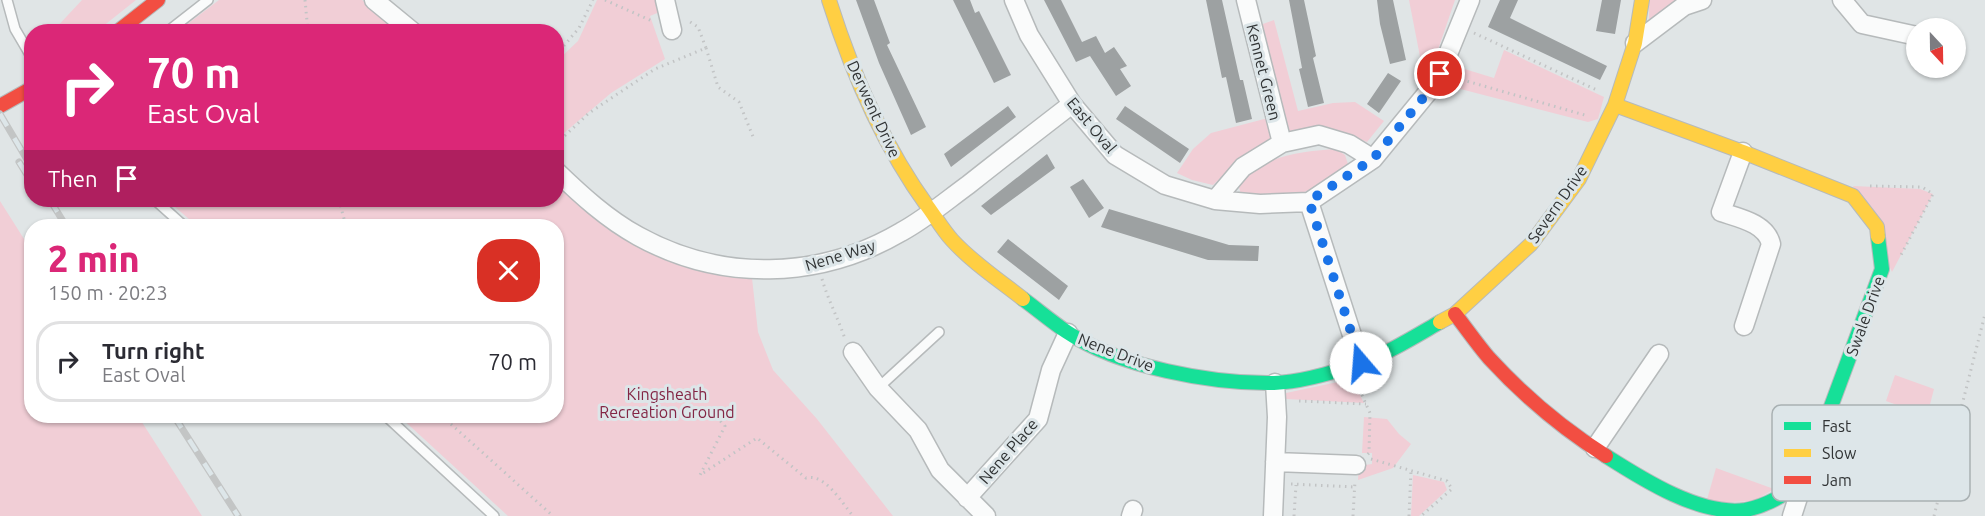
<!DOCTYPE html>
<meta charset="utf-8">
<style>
:root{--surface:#fff;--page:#f2f2f3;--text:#2b2b33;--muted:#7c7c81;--line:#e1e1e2;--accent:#db2777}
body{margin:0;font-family:Ubuntu,sans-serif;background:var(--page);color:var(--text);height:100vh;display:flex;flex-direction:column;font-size:22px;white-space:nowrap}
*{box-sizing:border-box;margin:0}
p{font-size:20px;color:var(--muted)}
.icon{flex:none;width:33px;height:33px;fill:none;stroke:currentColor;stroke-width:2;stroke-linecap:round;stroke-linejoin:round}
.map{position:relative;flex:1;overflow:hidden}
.drawer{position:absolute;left:24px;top:219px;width:540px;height:204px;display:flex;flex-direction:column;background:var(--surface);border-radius:24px;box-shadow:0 2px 4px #0004}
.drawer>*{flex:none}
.guide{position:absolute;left:24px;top:24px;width:540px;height:183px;border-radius:24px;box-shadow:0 2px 4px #0004;background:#db2777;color:#fff;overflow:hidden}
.needle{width:39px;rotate:158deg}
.controls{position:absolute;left:1906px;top:18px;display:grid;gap:12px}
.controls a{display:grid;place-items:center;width:60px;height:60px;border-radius:50%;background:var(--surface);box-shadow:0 2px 4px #0004;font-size:30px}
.pin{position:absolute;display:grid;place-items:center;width:51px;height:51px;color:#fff;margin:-26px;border:3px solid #fff;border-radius:50%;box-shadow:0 2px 6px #0007}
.me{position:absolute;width:66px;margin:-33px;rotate:342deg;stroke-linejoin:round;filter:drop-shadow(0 0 4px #0008)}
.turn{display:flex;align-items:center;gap:21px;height:126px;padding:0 24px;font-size:27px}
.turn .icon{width:78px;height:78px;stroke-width:2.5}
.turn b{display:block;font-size:42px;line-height:51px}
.then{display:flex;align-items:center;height:57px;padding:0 24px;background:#0003;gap:12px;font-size:22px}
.round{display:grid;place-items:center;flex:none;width:63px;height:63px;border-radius:24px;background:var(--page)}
.summary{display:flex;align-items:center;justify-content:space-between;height:102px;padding:0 24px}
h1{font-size:36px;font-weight:800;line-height:45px;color:var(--accent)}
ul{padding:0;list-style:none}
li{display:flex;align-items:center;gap:18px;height:81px;margin:0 12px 9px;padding:0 12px;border:3px solid var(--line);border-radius:24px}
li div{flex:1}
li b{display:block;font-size:22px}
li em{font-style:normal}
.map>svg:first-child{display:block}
.green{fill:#f1ced6}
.building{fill:#9da1a2}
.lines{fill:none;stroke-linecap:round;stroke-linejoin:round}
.lane-casing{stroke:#b6babb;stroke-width:12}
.street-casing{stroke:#b6babb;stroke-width:21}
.fast-casing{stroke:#b6babb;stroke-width:16}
.slow-casing{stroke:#b6babb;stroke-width:16}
.jam-casing{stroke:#b6babb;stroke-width:16}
.path{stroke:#c2c4c5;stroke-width:3;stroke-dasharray:1.5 4.5;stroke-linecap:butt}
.lane{stroke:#fafbfb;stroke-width:9}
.street{stroke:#fafbfb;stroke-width:18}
.fast{stroke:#16e098;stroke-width:14}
.slow{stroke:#ffcf43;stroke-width:14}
.jam{stroke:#f24e42;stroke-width:14}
.rail-casing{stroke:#c3c5c5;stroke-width:7}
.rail{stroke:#dde6e9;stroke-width:4.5;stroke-dasharray:14;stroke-linecap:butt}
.route{stroke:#1a73e8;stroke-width:10;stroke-dasharray:0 18}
.labels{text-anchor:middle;stroke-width:6;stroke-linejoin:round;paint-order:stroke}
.street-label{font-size:16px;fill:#313435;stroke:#dde6e9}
.park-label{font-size:16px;fill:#832544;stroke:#dde6e9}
.key{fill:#dde6e9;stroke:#a9b1b3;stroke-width:1.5}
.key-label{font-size:16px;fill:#313435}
</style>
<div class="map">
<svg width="1985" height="516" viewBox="0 0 1985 516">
<rect width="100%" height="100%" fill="#e0e5e6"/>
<path class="green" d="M82,0H136L97,31H53Z
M219,0H362L402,32H177Z
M597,0H658L662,11L650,16L665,59L611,93L557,139V61L578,41Z
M1409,0H1455L1430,73L1423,72Z
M1649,0H1682L1649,22Z
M1274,20L1298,111L1333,103L1355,102L1384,121L1367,142C1337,130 1323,134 1291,137L1260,25Z
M1504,50L1604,97L1598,119L1588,122L1449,86L1458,67L1494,78Z
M1268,118L1272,141L1228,171L1213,185L1192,180L1177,173L1193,149L1211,133Z
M1336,149L1345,155L1349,167L1312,189L1291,197L1242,198L1239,187C1254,156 1305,151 1336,149Z
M557,180L705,270L752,278L758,332L773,370L817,419L893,516H508L399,416H556V226H197L167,200H556Z
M1853,186L1920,189L1933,194L1892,272Z
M0,201L31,250L32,416H138L202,516H0Z
M1895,375L1934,389L1927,416L1886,401Z
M1352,379L1364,403L1286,399V393Z
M1364,417L1387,419L1399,434L1411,444L1393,468L1358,480L1359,466L1372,464V453H1362Z
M1716,468L1774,489L1754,501L1706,503Z
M1413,475L1444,482L1447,490L1419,516H1411Z"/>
<path class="building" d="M856,0H874L890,43L887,45L926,127L911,135L879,63Z
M953,0H970L975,13L979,11L1011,75L994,83Z
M1044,0H1061L1082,42L1096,36L1105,53L1114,47L1127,66L1120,69L1131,86L1116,96L1090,56L1076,62Z
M1206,0H1222L1240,80H1243L1252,119L1236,123L1226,77L1222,78Z
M1289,0H1304L1316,56L1313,58L1324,103L1308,107L1299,69L1302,68Z
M1377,0H1393L1406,60L1390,64L1380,24Z
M1500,0H1518L1510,18L1607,66L1600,80L1488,27Z
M1602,0H1621L1615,34L1596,31Z
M1388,73L1401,81L1379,113L1367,104Z
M1008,106L1016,117L951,167L944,154Z
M1125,106L1189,149L1180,163L1116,119Z
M1047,154L1055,168L991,215L981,206Z
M1083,179L1104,208L1089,218L1070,187Z
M1109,209L1229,245L1259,246L1258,261L1208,260L1101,227Z
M1008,239L1068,286L1059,300L997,252Z"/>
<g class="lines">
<defs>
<path id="lane" d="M7,0L15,29L32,58
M167,32L208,0
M155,200L184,226
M878,388L939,332
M386,416L494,516"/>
<path id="street" d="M374,0L413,32
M665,0L672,30
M1014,0L1029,35L1072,104L1115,155L1165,185L1215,200L1260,204L1309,202L1373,159L1437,81L1470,0
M1246,0L1282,143
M1842,0L1862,24L1917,36
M1635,43L1684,6L1702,0
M1743,152L1721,212C1739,218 1766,223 1771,244L1744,326
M556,171C581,195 607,219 638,236C721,282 819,280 901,232C925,219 946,201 968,185C1002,158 1037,131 1072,104
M1215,200L1243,167L1282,143L1319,135L1349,144L1373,159
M1309,202L1361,363
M853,352L878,388L918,430L940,470L986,516
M1595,448L1659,354
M1275,462L1356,465
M967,498L1038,419L1051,370L1068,333
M1131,516L1133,510
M1273,516L1277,417L1275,383
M1792,516L1803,482"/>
<path id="fast" d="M1023,299C1038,310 1052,322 1067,332C1119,367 1212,384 1274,383C1302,382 1332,373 1358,364C1387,354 1414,337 1440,322
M1606,456C1642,479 1700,516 1745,510C1767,506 1785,494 1803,482L1882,269L1878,237"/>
<path id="slow" d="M829,0C852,73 883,145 928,207C936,218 943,230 952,240C973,263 999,280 1023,299
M1615,105L1743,152L1853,196L1877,227L1878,237
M1440,322L1455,314L1531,244L1579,179L1615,105L1635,43L1642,0"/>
<path id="jam" d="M117,32L158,0
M0,106L32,88
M1455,314C1466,328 1477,344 1489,358C1523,395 1563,429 1606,456"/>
</defs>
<use href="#lane" class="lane-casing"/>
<use href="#street" class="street-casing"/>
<use href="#fast" class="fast-casing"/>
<use href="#slow" class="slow-casing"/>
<use href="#jam" class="jam-casing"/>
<path class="path" d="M305,0L308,32
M605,0L652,21
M1474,33L1599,91
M706,48L718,87L739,102L754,139
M556,55L579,28L593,0
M1456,78L1588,116
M556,144L589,113L655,69L706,48L698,27L687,20
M1870,186L1922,187L1933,194L1901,255
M339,200L346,226
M822,279C828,300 838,318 845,339
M1357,384L1370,413L1369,453L1367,455
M1299,401L1366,404
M708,408L725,426L700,475L757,438L806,478C825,473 842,503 853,516
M442,416L553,516
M1371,459L1447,481L1452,489L1421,516
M1291,484L1355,487
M1294,516L1296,485
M1353,516L1355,481
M1409,516L1411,470
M1934,516L1985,314"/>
<use href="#lane" class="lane"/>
<use href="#street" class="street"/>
<use href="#fast" class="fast"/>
<use href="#slow" class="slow"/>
<use href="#jam" class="jam"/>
<defs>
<path id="rail" d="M0,114L32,168
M19,162L32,183
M50,200L66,226
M174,416L238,516"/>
</defs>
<use href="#rail" class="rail-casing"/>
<use href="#rail" class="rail"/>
</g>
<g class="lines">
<path class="route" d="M1361,363L1309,201L1373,159L1437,81L1440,74"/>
</g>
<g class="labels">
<g class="street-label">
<text transform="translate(1264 72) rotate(76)" y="6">Kennet Green</text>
<text transform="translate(874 109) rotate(65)" y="6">Derwent Drive</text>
<text transform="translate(1092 125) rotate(50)" y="6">East Oval</text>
<text transform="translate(1557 204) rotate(-55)" y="6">Severn Drive</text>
<text transform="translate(840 255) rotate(-17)" y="6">Nene Way</text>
<text transform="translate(1865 316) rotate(-70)" y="6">Swale Drive</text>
<text transform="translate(1116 352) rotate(21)" y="6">Nene Drive</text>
<text transform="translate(1008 451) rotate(-49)" y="6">Nene Place</text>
</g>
<g class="park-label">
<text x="667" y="400">Kingsheath<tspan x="667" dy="18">Recreation Ground</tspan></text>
</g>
</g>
<rect x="1772" y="405" width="198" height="96" rx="9" class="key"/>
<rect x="1784" y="422" width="27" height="8" fill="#16e098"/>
<rect x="1784" y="449" width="27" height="8" fill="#ffcf43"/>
<rect x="1784" y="476" width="27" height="8" fill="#f24e42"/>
<g class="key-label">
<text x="1822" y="432">Fast</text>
<text x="1822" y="459">Slow</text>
<text x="1822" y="486">Jam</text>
</g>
</svg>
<div class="controls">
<a><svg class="needle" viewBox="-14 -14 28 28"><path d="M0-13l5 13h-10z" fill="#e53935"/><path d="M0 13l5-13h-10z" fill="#7c7c81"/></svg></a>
</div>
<div class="pin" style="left:1440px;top:74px;background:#d93025"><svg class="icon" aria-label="arrive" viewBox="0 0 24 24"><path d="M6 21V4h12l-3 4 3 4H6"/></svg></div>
<svg class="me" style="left:1361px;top:363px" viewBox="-20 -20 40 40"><circle r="19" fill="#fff"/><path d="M0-13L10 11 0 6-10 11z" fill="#1a73e8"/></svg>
<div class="guide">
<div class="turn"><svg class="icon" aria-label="right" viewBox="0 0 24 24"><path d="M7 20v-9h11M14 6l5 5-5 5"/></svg><div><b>70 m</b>East Oval</div></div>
<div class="then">Then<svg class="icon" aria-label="arrive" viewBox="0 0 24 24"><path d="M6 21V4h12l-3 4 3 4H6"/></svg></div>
</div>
<section class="drawer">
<div class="summary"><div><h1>2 min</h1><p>150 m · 20:23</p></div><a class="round" style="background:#d93025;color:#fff"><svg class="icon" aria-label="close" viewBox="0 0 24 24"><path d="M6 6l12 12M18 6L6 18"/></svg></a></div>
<ul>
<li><svg class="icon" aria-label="right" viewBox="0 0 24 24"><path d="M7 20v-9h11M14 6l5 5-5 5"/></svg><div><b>Turn right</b><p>East Oval</p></div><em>70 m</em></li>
</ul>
</section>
</div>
